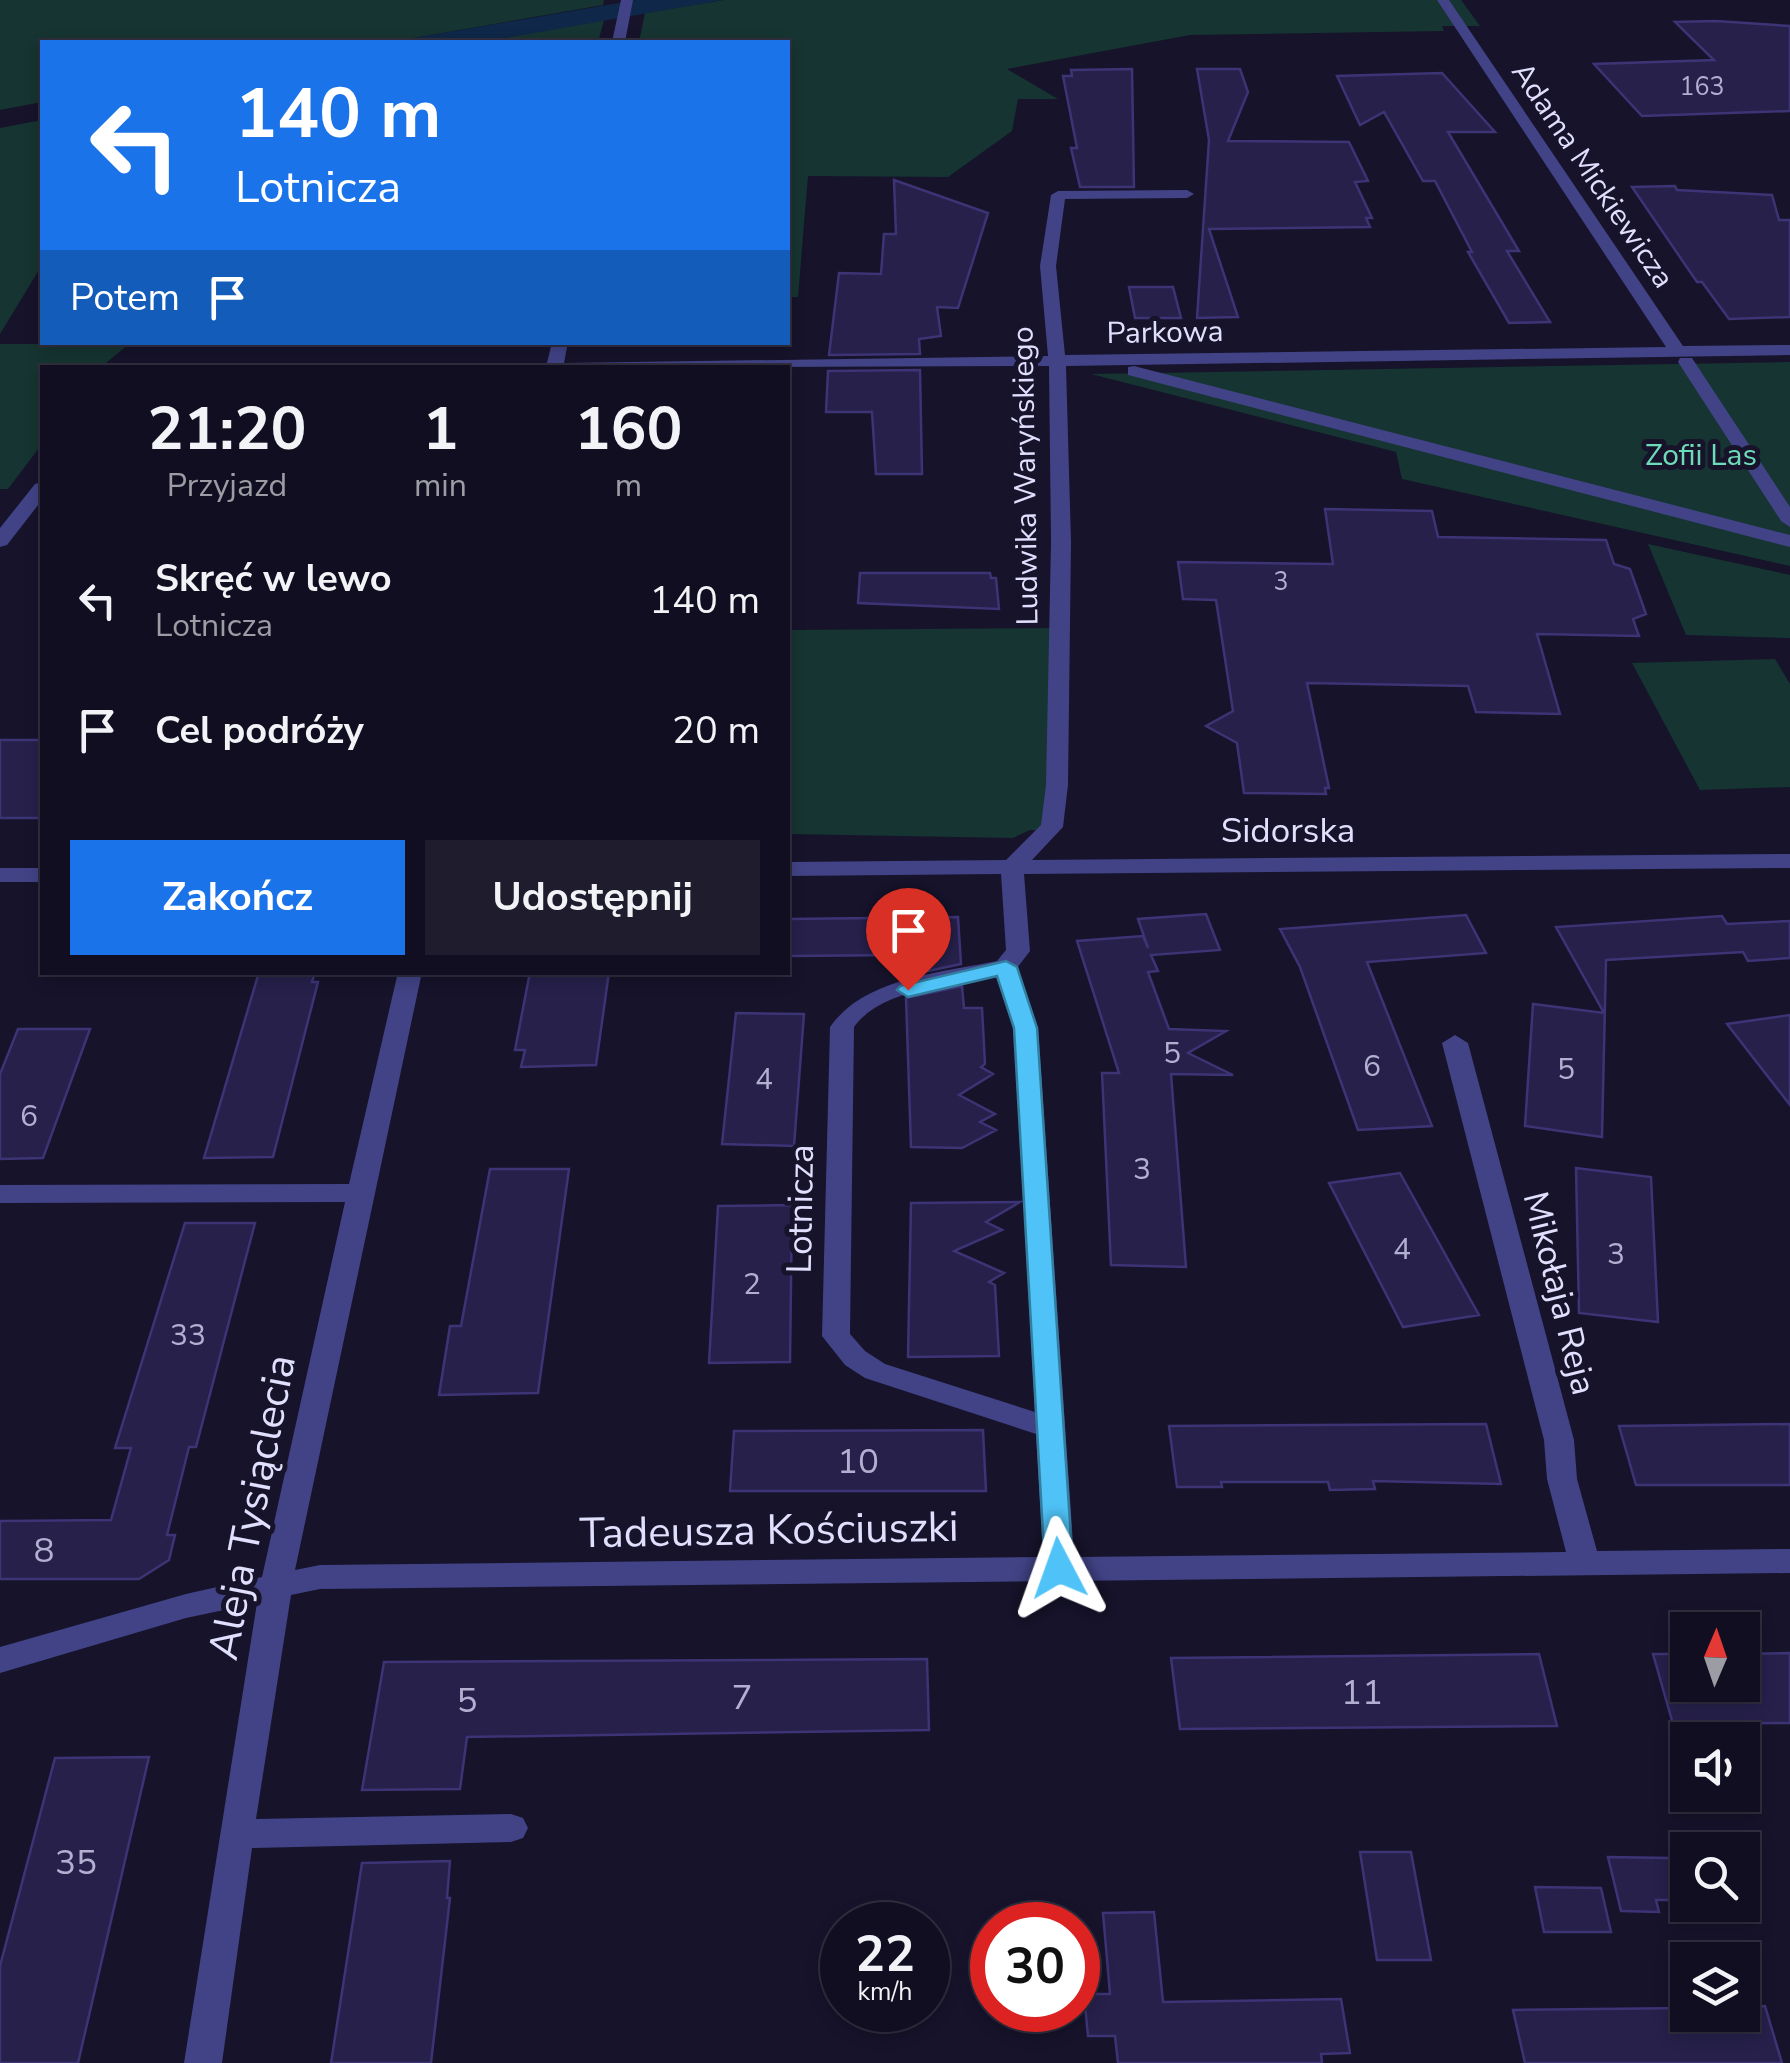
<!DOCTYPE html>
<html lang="pl">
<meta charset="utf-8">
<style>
:root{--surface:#100e20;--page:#1e1c2d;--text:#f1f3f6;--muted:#9c9ca5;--line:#302e3e;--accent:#1a73e8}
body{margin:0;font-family:"Nunito Sans",sans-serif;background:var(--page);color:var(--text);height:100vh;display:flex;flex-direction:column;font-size:38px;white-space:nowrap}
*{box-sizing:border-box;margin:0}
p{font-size:32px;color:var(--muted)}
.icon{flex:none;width:55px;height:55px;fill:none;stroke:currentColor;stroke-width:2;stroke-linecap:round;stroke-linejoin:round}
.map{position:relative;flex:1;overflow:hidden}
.panel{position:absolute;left:40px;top:365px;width:750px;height:610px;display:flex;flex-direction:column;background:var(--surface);border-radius:0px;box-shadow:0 5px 15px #0003,0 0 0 2px var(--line)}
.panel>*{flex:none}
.top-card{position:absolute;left:40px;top:40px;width:750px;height:305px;border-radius:0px;box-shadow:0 5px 15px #0003,0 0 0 2px var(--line);background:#1a73e8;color:#fff;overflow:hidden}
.needle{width:65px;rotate:2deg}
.buttons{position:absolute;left:1670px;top:1612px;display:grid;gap:20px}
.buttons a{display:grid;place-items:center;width:90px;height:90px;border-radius:0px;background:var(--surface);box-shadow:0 5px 15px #0003,0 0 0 2px var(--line);font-size:50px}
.speed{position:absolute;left:820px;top:1902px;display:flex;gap:20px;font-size:50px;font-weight:700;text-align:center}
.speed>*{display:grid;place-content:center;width:130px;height:130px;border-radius:50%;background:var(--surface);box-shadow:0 5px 15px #0003,0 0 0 2px var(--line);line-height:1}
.speed small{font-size:25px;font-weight:400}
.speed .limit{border:15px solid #d22;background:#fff;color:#111}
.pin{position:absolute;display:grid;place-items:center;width:85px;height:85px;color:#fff;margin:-102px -42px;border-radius:50% 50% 50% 0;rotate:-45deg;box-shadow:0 0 10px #0007}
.pin .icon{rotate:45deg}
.me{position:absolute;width:110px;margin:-55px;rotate:356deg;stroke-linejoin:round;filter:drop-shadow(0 0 8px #0008)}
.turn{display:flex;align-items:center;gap:35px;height:210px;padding:0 30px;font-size:45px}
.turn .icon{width:130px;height:130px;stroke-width:2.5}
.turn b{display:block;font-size:70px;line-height:85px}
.then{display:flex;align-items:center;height:95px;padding:0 30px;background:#0003;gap:20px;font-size:38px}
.eta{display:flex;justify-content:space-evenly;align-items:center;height:170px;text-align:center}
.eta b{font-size:60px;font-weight:700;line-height:70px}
.cta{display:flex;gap:20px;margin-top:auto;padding:20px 30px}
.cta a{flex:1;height:115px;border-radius:0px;background:var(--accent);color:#fff;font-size:40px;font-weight:700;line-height:115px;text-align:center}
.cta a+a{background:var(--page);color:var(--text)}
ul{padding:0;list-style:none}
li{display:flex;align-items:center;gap:30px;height:130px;padding:0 30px}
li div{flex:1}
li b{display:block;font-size:38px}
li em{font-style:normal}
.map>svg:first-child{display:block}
.green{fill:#163431}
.water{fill:#0f2748}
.building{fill:#26204b;stroke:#3c3475;stroke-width:2.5}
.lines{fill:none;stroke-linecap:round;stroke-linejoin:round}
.minor{fill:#414386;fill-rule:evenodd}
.route{fill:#4fc3f7;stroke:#337fa1;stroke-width:2.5}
.labels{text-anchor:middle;stroke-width:10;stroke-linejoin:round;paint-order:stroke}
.far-number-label{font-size:25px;fill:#b2afd0}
.far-street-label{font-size:30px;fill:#e0dffd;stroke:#16132b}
.far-park-label{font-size:30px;fill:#6ddab8;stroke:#16132b}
.number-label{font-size:30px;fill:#b2afd0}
.street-label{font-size:35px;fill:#e0dffd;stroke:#16132b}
.near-number-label{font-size:35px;fill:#b2afd0}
.near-street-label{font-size:42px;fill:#e0dffd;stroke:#16132b}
</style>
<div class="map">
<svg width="1790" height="2063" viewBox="0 0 1790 2063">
<rect width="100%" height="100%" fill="#16132b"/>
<path class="green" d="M0,0H604L603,5L391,42H42V102L0,110Z
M723,0H1461L1480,26H1442L1444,31L1190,35L1007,69L1058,99H1018L1012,131L948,177L808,176L798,297H788V42H639L645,13Z
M604,20L598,42H482Z
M42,120V265L0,334V128Z
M0,344H129L101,367L42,368V444L8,489H0Z
M1790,362V566L1402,479L1396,452L1091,374Z
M1648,544L1790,575V638L1686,635Z
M1059,628L1049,831L1030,830L1013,838L788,834V630Z
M1775,659L1790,684V787L1700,790L1632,663Z"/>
<path class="water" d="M636,0H723L482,42H391Z"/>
<path class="building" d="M1716,21L1790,26V111L1642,116L1594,64L1714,60L1675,22Z
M1132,69L1134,187H1080L1071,148H1077L1063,76H1072L1071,70Z
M1197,69H1240L1248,92L1228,141L1349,142L1368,181L1355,182L1372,218H1366L1370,227L1209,229L1238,317L1197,318L1209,140Z
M1442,73L1495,132H1448L1519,251H1507L1550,322L1509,323L1468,252H1472L1435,181H1423L1384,112L1360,125L1337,76Z
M894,180L988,213L958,308L937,307L941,336L919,339L920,354L829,355L839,273L881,274L884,234H896Z
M1675,186L1677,190L1772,195L1779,220H1790V317L1729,319L1702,282H1697L1632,187Z
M1129,287H1173L1181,318H1135Z
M920,370L922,474H876L872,412H826L828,371Z
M1325,509L1432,511L1438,537L1606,540L1614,564L1630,569L1646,614L1633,619L1639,636L1537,634L1560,714L1476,712L1468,686L1307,683L1329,788H1325L1326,794L1244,793L1237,743L1206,726L1233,711L1216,600L1183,599L1178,562L1333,564Z
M860,573H990L991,578H996L999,609L858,603Z
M0,740H42V818H0Z
M1206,914L1220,950L1151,955L1158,971L1148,972L1169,1029L1226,1031L1188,1053L1233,1075L1171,1074L1186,1267L1111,1265L1102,1073H1119L1077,941L1143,936L1148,948L1138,919Z
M1466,915L1486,953L1367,962L1432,1126L1358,1130L1300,967L1280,929Z
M1722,916L1727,924L1790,921V958L1748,961L1743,952L1606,960L1602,1137L1525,1126L1533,1004L1604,1013L1556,927Z
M958,917L961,964L905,976V955L788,956V919Z
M259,972H315L312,982H318L273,1157L204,1158Z
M530,972H609L596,1065L521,1067L525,1050H515Z
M962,986L964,1008H982L985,1064L981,1067L993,1074L959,1095L995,1114L980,1122L996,1130L962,1148L911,1147L906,998Z
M736,1013L804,1014L794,1146L722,1144Z
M1790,1015V1105L1727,1024Z
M18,1029H90L43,1158L0,1159V1074Z
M1576,1168L1651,1177L1658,1322L1579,1313Z
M490,1169H569L538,1393L439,1395L450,1326H461Z
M1400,1173L1479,1315L1403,1327L1329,1183Z
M1020,1202L986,1222L1002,1230L954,1251L1004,1273L989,1282L995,1285L999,1356L908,1357L911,1203Z
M792,1205L790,1362L709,1363L718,1206Z
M185,1223H255L196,1447H189L167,1535H175L169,1560L139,1579H0V1521L111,1520L131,1448H115Z
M1486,1424L1501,1484L1373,1481L1375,1489L1330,1490L1328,1482H1221L1222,1487H1177L1169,1426Z
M1790,1424V1485H1636L1619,1426Z
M983,1430L986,1491H730L734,1431Z
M1790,1653V1723L1673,1724L1653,1654H1688V1685H1742V1654Z
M1539,1654L1557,1726L1180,1729L1171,1658Z
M927,1659L929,1730L467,1737L460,1789L362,1790L384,1662Z
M149,1757L78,2063H0V1966L55,1758Z
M1360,1852H1411L1431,1960H1377Z
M1608,1857L1669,1858L1680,1900H1656L1659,1912L1621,1911Z
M450,1861L447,1898H450L431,2063H331L362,1863Z
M1535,1887L1601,1888L1611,1932H1544Z
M1154,1912L1163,2002L1341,1999L1350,2053L1321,2054L1322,2063H1118L1115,2036H1088L1084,1994H1110L1103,1913Z
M1765,2006L1782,2063H1525L1513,2010L1688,2008V2015H1742V2007Z"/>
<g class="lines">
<path class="minor" d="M621,0H633L625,42H612Z
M1437,0H1449L1683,346L1790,345V355L1066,366L1071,542L1068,785L1063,827L1032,860L1790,854V868L1024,874L1030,951L1017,968L1038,1028L1074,1557L1566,1552L1547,1479L1544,1440L1442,1043L1455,1035L1468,1043L1574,1440L1577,1479L1597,1551L1790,1549V1573L320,1589L291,1595L256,1819L511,1814L523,1818L528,1828L523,1838L511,1842L252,1848L222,2063H184L257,1603L186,1618L0,1673V1647L186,1594L262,1577L345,1202L0,1203V1185L349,1184L398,972H422L295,1570L320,1565L1043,1557L1036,1434L865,1378L845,1365L822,1336L830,1027C865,977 941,973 997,961L1006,950L1001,874L788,876V862L1006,860L1041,825L1046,785L1051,542L1049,366L533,368L547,363L552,342H568L564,363L1048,356L1040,266L1051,195L1058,191L1187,190L1194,194L1187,198L1065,199L1056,266L1065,355L1666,347ZM996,976L1014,1028L1035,1412L885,1364L865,1351L850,1334L854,1027C882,988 953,985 996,976Z
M1680,358H1692L1790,507V527L1781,521L1678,362Z
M1134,366L1790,535V547L1128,375V367Z
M42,482V500L7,545L0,547V528L35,484Z
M0,868H42V882H0Z"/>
</g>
<path class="route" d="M1006,961L1017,967L1037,1028L1073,1568L1069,1576L1059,1579L1049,1576L1045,1568L1014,1028L997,976L908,997L897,990L900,986Z"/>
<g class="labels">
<g class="far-number-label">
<text x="1702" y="95">163</text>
<text x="1281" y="590">3</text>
</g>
<g class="far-street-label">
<text transform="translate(1593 175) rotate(56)" y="10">Adama Mickiewicza</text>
<text transform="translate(1165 332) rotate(-1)" y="10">Parkowa</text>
<text transform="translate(1025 476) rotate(-91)" y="10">Ludwika Waryńskiego</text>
</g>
<g class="far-park-label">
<text x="1701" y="465">Zofii Las</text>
</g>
<g class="number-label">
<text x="1172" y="1063">5</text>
<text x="1372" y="1076">6</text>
<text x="1566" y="1079">5</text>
<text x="764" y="1089">4</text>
<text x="29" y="1126">6</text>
<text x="1142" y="1179">3</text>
<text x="1402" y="1259">4</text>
<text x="1616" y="1264">3</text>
<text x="752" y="1294">2</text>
<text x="188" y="1345">33</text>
</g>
<g class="street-label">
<text x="1288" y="842">Sidorska</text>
<text transform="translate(800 1209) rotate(-89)" y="12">Lotnicza</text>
<text transform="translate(1560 1293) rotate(76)" y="12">Mikołaja Reja</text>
</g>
<g class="near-number-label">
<text x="858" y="1473">10</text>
<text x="44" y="1562">8</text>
<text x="1362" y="1704">11</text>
<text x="742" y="1709">7</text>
<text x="467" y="1712">5</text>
<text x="76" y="1874">35</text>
</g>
<g class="near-street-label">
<text transform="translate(251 1507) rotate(-79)" y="15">Aleja Tysiąclecia</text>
<text transform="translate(769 1529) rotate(-1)" y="15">Tadeusza Kościuszki</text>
</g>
</g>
</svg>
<div class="buttons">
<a><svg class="needle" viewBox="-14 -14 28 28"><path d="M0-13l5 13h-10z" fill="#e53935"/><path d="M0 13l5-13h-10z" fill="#9c9ca5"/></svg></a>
<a><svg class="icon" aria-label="sound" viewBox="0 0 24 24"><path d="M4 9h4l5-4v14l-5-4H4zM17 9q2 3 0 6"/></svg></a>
<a><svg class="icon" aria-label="search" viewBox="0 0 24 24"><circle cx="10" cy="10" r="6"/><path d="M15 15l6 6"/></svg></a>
<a><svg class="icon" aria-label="layers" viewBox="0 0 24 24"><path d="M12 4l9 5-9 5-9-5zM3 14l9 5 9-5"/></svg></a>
</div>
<div class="speed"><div>22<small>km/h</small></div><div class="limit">30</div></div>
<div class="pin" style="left:908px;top:990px;background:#d93025"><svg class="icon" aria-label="arrive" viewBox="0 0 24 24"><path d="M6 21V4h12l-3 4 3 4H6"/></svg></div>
<svg class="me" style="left:1059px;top:1568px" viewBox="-20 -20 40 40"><path d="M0-17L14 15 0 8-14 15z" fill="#4fc3f7" stroke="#fff" stroke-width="4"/></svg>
<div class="top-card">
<div class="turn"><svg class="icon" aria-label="left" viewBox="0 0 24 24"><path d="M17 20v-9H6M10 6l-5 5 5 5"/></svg><div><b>140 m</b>Lotnicza</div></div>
<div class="then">Potem<svg class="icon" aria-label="arrive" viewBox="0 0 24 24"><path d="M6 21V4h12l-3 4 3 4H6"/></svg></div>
</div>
<section class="panel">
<div class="eta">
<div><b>21:20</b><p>Przyjazd</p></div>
<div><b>1</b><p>min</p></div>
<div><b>160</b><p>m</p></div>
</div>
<ul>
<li><svg class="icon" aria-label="left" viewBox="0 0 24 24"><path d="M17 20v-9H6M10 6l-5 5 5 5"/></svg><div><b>Skręć w lewo</b><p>Lotnicza</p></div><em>140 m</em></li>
<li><svg class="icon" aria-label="arrive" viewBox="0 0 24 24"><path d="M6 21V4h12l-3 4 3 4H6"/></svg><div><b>Cel podróży</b></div><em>20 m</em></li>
</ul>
<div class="cta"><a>Zakończ</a><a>Udostępnij</a></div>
</section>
</div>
